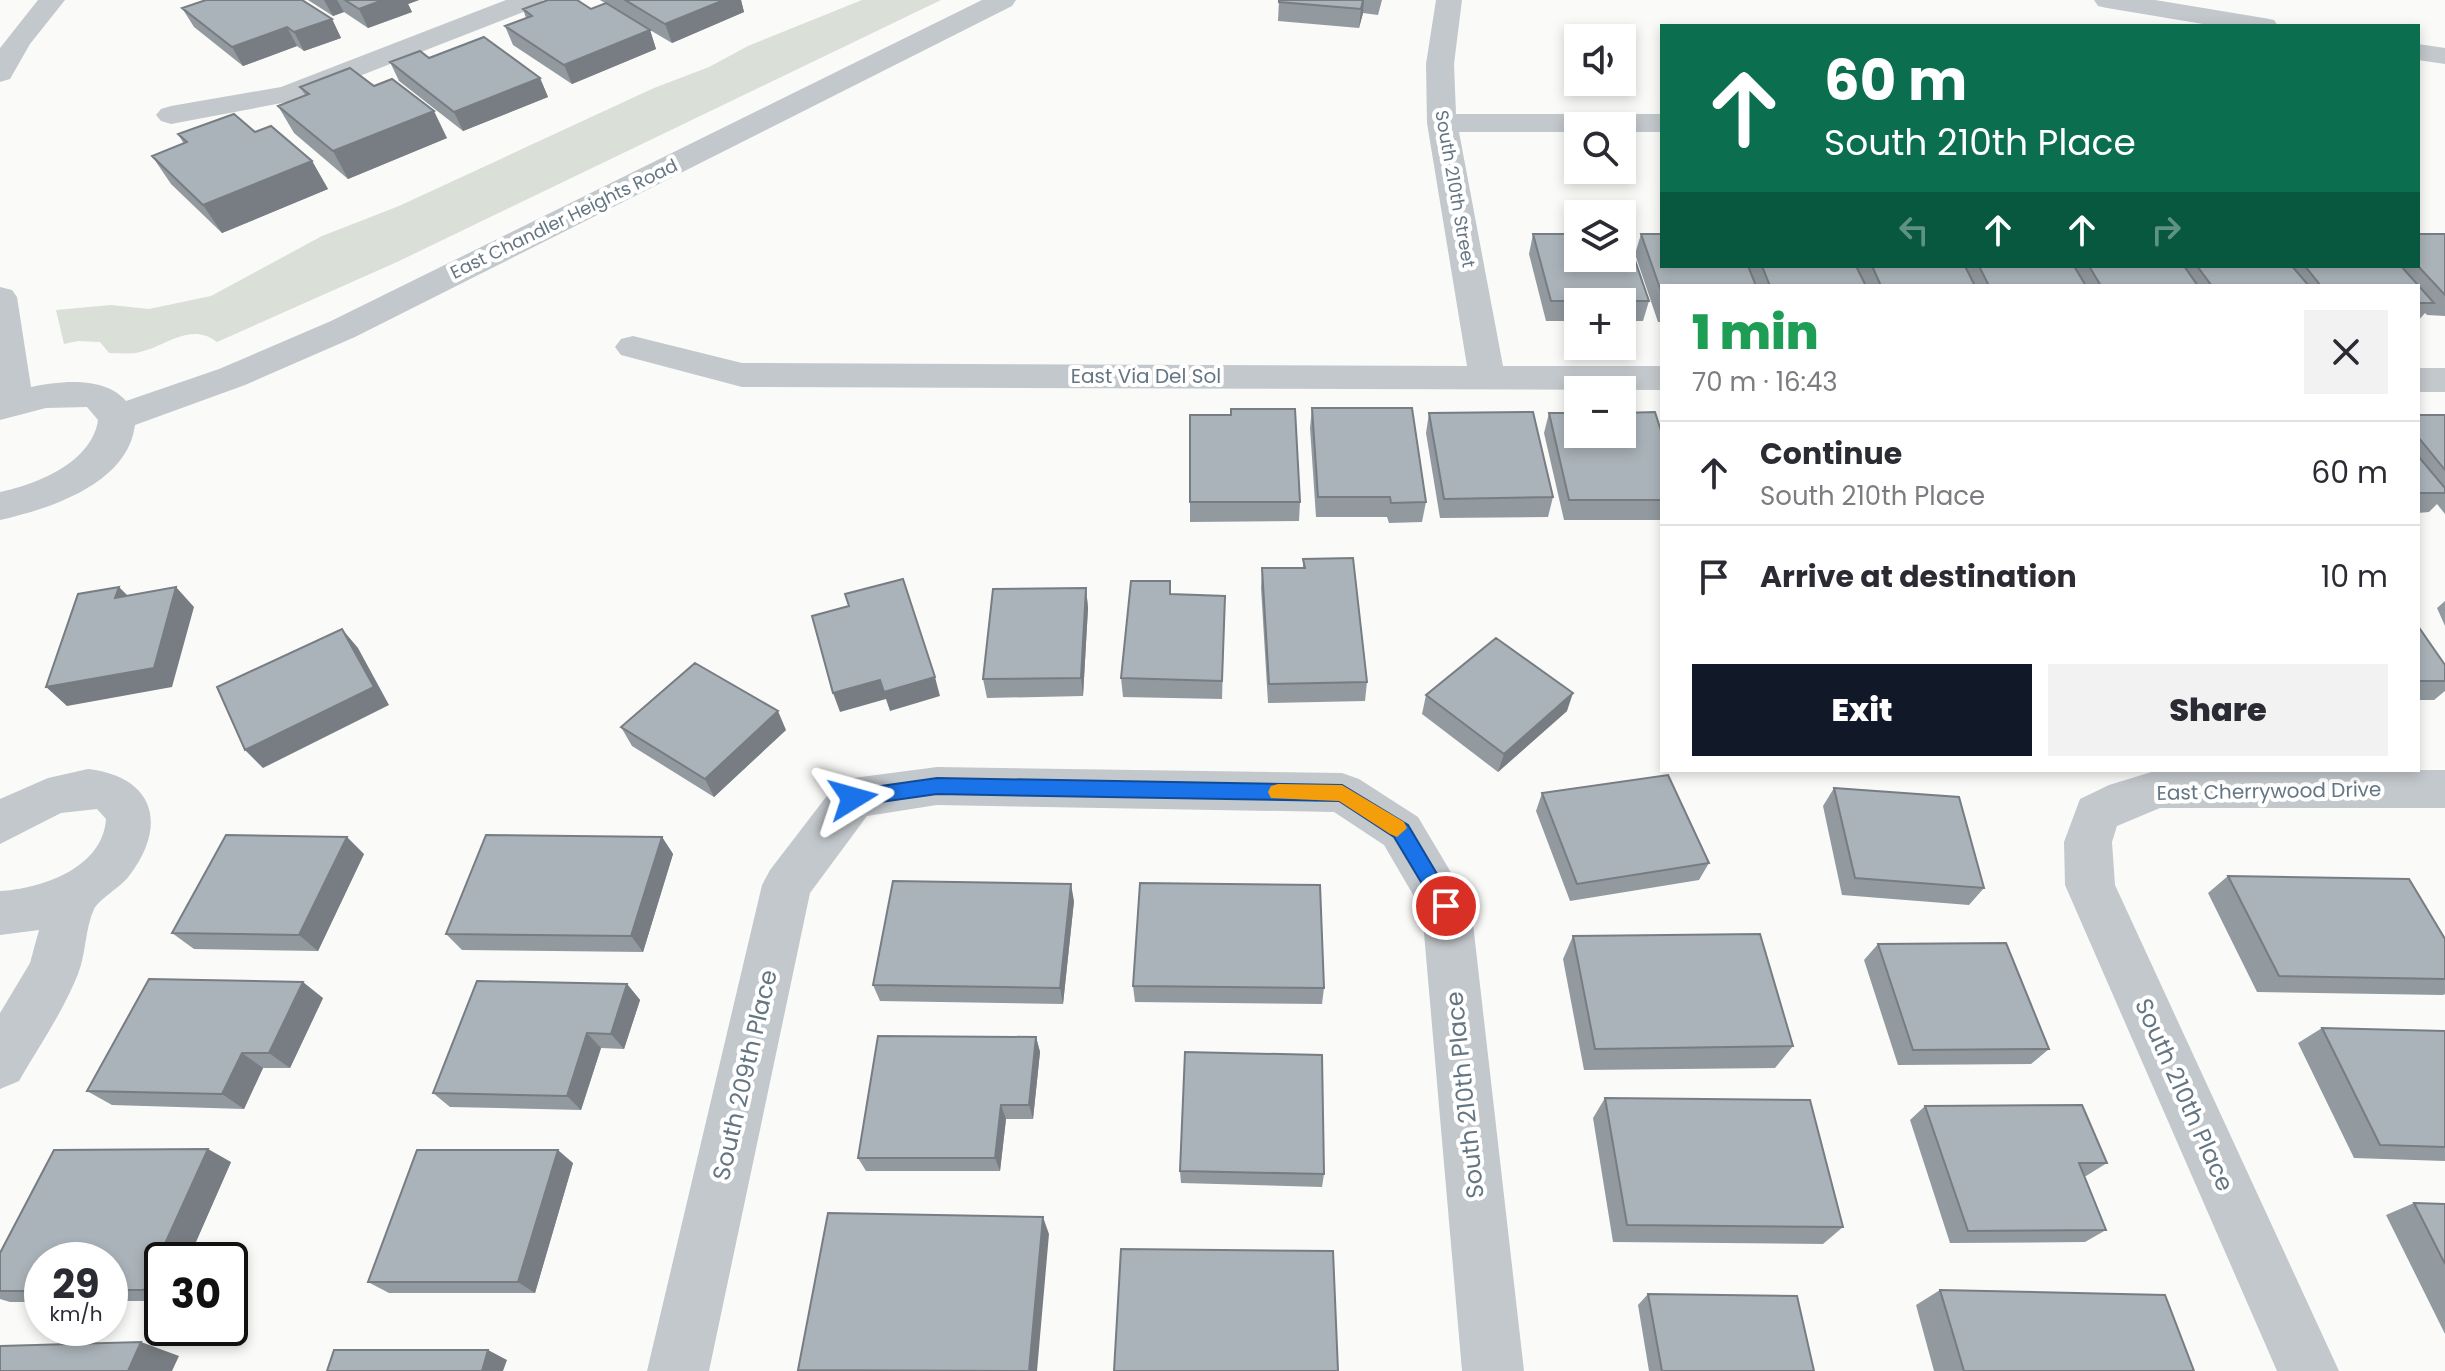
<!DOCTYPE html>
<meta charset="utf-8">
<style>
:root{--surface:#fff;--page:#f2f2f3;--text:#2b2b33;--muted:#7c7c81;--line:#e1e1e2;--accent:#111827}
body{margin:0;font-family:Poppins,sans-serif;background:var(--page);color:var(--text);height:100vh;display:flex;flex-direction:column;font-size:30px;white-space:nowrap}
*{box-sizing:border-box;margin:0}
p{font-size:26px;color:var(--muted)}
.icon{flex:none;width:44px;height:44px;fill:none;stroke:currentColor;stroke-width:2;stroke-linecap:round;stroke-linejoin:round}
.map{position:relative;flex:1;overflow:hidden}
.sheet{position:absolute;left:1660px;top:284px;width:760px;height:488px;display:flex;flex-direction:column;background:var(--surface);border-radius:0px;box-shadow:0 4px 12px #0003}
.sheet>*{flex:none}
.top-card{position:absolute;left:1660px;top:24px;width:760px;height:244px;border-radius:0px;box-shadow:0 4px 12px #0003;background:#0b6e4f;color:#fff;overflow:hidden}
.buttons{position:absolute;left:1564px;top:24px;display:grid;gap:16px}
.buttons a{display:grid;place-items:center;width:72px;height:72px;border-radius:0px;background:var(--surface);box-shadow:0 4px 12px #0003;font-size:40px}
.speed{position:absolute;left:24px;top:1242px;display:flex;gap:16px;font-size:40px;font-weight:700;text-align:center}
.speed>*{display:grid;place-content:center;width:104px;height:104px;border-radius:50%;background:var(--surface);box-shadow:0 4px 12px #0003;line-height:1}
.speed small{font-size:20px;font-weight:400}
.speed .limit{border:4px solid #111;border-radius:12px;background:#fff;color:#111}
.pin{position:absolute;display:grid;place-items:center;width:68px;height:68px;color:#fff;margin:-34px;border:4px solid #fff;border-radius:50%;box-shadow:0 2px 8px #0007}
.me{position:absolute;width:88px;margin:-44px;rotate:82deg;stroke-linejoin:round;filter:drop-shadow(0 0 6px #0008)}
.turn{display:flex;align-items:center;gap:28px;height:168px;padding:0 32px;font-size:36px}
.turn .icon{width:104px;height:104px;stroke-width:2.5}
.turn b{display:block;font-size:56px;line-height:68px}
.lanes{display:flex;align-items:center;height:76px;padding:0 32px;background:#0003;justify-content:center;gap:40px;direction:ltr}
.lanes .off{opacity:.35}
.round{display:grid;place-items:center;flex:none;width:84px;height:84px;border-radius:0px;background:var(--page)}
.head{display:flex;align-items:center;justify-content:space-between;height:136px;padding:0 32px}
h1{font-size:48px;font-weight:800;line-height:60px;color:#1e9e55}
.cta{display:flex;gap:16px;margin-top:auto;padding:16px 32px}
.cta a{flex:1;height:92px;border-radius:0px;background:var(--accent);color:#fff;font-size:32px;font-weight:800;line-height:92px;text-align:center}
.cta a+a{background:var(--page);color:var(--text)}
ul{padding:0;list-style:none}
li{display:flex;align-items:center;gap:24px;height:104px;padding:0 32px;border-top:2px solid var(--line)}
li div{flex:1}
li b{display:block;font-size:30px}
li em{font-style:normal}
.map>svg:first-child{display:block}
.green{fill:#dadfd7}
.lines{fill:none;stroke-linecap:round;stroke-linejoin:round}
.minor{fill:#c3c8cc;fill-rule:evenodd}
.wall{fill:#929a9f}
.shaded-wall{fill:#777d82}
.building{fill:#aab3b9;stroke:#777d82;stroke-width:2}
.route{fill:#1a73e8;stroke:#114b97;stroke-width:2}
.slow{fill:#f59e0b}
.labels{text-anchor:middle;stroke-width:8;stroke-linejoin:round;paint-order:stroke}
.far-street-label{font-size:18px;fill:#657683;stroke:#fff}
.street-label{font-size:20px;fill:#657683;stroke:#fff}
.near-street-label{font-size:24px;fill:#657683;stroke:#fff}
</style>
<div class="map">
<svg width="2445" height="1371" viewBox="0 0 2445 1371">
<rect width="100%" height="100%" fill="#fafaf8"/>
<path class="green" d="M862,0H941L397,262L217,342C189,321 165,348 136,353C128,354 118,353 109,353L100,342L78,341L64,344L56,310L111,305L149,309L211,296L322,236L399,206L654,88L709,67L748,46Z"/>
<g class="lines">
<path class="minor" d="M38,0H65L30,44L10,79L0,82V48Z
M506,0H543L539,6L298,100L171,124L161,121L156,115L161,109L171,106L281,87Z
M982,0H1016L1012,6L355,337L245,385L135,425C128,484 49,509 0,520V492C38,484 92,462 98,420L87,407L46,408L0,420V287L12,290L17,297L31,387C61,381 104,376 126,401L219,369L331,321Z
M1436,0H1462L1454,64L1456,114H1662V132H1622V126H1578V132H1459L1503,366H1662V390L742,387L621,355L615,347L621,339L633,336L742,363L1467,366L1427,123L1426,64Z
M2094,0H2155L2264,18L2274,20L2278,26H2215L2107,8L2098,6Z
M2418,44L2445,48V64L2418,60Z
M2418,368H2445V392H2418Z
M937,767L1342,773L1359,779L1418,817L1471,906L1524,1371H1462L1422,910L1384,845L1334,812L937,805L867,816L810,893L709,1371H647L762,885L770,870L836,784L853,778Z
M88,769C155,777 168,825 129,876C120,888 100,898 94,909C85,929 86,954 78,974C63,1012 39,1046 19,1081L0,1089V1013L30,963L39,930L0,935V891C41,889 103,868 106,819L97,809L61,813L0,844V799L48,778Z
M2158,770H2445V808H2160L2117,826L2112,842L2115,885L2339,1371H2277L2065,885L2064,842L2080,799L2109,785Z"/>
</g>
<path class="wall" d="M308,0H419L408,4L412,12L368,28L344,12L333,16Z
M600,0H741L744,12L672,43L650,30L656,49L572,84L513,45L505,26L526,18L523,9H591L605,3Z
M1279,0H1382L1378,15L1363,13L1359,28L1278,21Z
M182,8L332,19L341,38L304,51L297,46L243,66L194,27Z
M429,58L540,78L548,97L463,131L399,81L390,62Z
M374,86L447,138L348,179L294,133L278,106L305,95L300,87Z
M255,132L312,161L328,189L222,233L171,184L152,156L184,144L178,134Z
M1533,234L1649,301L1643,321H1622V302H1578V321H1546L1529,254Z
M1641,234L1662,266H2418L2445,234V316L2427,315L2425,313L2418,321V286H1662V322H1658L1635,254Z
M1312,408L1426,502L1422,522L1389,523L1387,517H1316L1310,428Z
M1429,413L1553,497L1548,517L1440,518L1426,433Z
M1549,413L1662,434V520H1564L1544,433Z
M2418,415H2445V514L2437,504L2429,512L2418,513Z
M1190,502H1300L1299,521L1190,522Z
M1303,559L1367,682L1365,701L1268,703L1261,588L1262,568H1303Z
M1170,581L1171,594L1225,596L1222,699L1123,697L1121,678Z
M1086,588L1088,608L1083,696L987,698L983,679Z
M2445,601V626L2437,608Z
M2418,626L2445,665V691L2434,700H2418Z
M1426,695L1567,711L1498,772L1422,714Z
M621,727L786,730L714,797L632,746Z
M1834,788L1984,888L1969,905L1842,895L1823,806Z
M1542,793L1709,863L1699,880L1570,901L1536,811Z
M662,837L673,854L643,952L462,950L446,934Z
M364,854L318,951L194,949L172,933Z
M2228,876L2445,939V994L2443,995L2257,992L2208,893Z
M1074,901L1063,1004L880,1001L873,985Z
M1573,936L1793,1046L1775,1068L1584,1070L1563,959Z
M1878,944L2049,1049L2031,1064L1898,1065L1864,960Z
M627,984L640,1000L624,1049L601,1048L581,1110L450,1107L433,1093Z
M1133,986L1324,988L1322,1004L1135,1002Z
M323,998L290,1068H263L244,1109L112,1105L87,1091Z
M2322,1028L2445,1031V1161L2354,1158L2298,1043Z
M1036,1037L1040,1052L1033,1119H1006L1000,1171H866L858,1158Z
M1605,1098L1843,1227L1823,1244L1613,1242L1593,1118Z
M1925,1106L2107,1163L2086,1176H2084L2106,1230L2085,1242L1950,1243L1910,1120Z
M231,1162L188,1260H162V1301H110V1260H42V1302H10L0,1299V1253Z
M573,1163L535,1293H389L368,1282Z
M1180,1171L1324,1174L1322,1187L1181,1183Z
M2414,1203L2445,1204V1334L2386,1215Z
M1940,1290L2194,1371H1934L1916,1305Z
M1648,1294L1814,1371H1649L1638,1305Z"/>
<path class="shaded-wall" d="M324,0H337L344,12L333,16Z
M383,0H419L408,4L412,12L368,28L359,9Z
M724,0H741L744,12L672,43L665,24Z
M1363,0H1364L1363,13L1359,28L1361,9Z
M332,19L341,38L304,51L294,32Z
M287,27L297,46L243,66L232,47Z
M650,30L656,49L572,84L564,65Z
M540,78L548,97L463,131L454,112Z
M434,111L447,138L348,179L333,151Z
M312,161L328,189L222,233L203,205Z
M119,587L138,606L115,598Z
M176,587L194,607L172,687L67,706L46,687Z
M1086,588L1088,608L1083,696L1081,678Z
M342,629L358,648L389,705L263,768L245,750Z
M935,677L940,696L890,711L886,699L840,712L833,693L880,680Z
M1573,693L1567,711L1498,772L1504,754Z
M778,711L786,730L714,797L705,779Z
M347,837L364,854L318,951L299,935Z
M662,837L673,854L643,952L631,936Z
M1071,884L1074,901L1063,1004L1060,988Z
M303,982L323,998L290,1068L269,1053Z
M627,984L640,1000L624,1049L611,1034Z
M587,1033L601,1048L581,1110L567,1096Z
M1036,1037L1040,1052L1033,1119L1029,1105Z
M242,1053L263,1068L244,1109L222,1094Z
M1001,1105L1006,1119L1000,1171L995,1158Z
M208,1149L231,1162L188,1260H162V1298L144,1290Z
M558,1150L573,1163L535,1293L518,1282Z
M1043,1217L1049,1234L1037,1371H1029Z
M141,1342L179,1356L172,1371H128Z
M488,1350L507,1360L503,1371H482Z"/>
<path class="building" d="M206,0H302L332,19L294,32L287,27L232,47L182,8Z
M345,0H383L359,9Z
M548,0H577L591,9L606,3L650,30L564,65L505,26L532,16L523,9Z
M625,0H724L665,24Z
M1279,0H1363L1361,9L1279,2Z
M484,37L540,78L454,112L390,62L420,51L429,58Z
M350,68L374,86L392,79L434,111L333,151L278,106L309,94L300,87Z
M234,114L255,132L271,126L312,161L203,205L152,156L187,142L178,134Z
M1533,234H1578V258H1622V234H1626L1649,301H1551Z
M1641,234H1662V266H1748L1756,286H1662V294Z
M2418,234H2445V295L2418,266Z
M1762,266H1856L1866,286H1770Z
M1872,266H1965L1975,286H1881Z
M1979,266H2074L2086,286H1989Z
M2089,266H2184L2198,286H2101Z
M2197,266H2292L2309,286H2212Z
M2305,266H2401L2434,303H2418V286H2321Z
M1312,408H1412L1426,502L1391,503L1390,497H1318Z
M1231,409H1295L1300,502H1190V415H1231Z
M1533,412L1553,497L1444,499L1429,413Z
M1655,412L1662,434V500H1569L1549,413H1578V434H1622V413Z
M2418,415H2445V470L2418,437Z
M2418,456L2445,488V493H2418Z
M1353,558L1367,682L1269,684L1262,568H1305L1303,559Z
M903,579L935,677L884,692L880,680L833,693L812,616L849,606L845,594Z
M1131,581H1170V594L1225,596L1222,681L1121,678Z
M119,587L115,598L176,587L154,668L46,687L78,594Z
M1086,588L1081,678L983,679L993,589Z
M2418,626L2445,665V681H2418Z
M342,629L374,687L245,750L217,687Z
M1496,638L1573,693L1504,754L1426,695Z
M695,663L778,711L705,779L621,727Z
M1668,775L1709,863L1577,884L1542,793Z
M1834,788L1959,797L1984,888L1855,878Z
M226,835L347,837L299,935L172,933Z
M486,835L662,837L631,936L446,934Z
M2228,876L2409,879L2445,939V979L2279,976Z
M893,881L1071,884L1060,988L873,985Z
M1140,883L1320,885L1324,988L1133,986Z
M1760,934L1793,1046L1595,1049L1573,936Z
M2006,943L2049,1049L1913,1050L1878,944Z
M149,979L303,982L269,1053H242L222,1094L87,1091Z
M477,981L627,984L611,1034L587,1033L567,1096L433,1093Z
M2322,1028L2445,1031V1147L2380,1145Z
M878,1036L1036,1037L1029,1105H1001L995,1158H858Z
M1185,1052L1322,1055L1324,1174L1180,1171Z
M1605,1098L1810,1100L1843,1227L1627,1225Z
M2082,1105L2107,1163H2079L2106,1230L1968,1231L1925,1106Z
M208,1149L144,1290H110V1260H42V1291H0V1253L54,1150Z
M417,1150H558L518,1282H368Z
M2414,1203L2445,1204V1264Z
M828,1213L1043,1217L1029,1371L798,1370Z
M1121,1249L1333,1251L1338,1371H1114Z
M1940,1290L2165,1295L2194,1371H1964Z
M1648,1294L1797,1296L1814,1371H1662Z
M141,1342L128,1371H0V1346Z
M334,1350H488L482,1371H327Z"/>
<path class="route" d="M937,778L1342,785L1408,825L1456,906L1453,912H1439L1394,837L1339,801L937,794L853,806L844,798L853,790Z"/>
<path class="slow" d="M1278,784L1342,785L1404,822L1407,828L1397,837L1390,834L1339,801L1271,798L1268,792L1271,786Z"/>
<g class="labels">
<g class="far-street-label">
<text transform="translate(1455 189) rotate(80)" y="6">South 210th Street</text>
<text transform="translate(564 219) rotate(-26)" y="6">East Chandler Heights Road</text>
</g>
<g class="street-label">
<text x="1146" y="383">East Via Del Sol</text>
<text transform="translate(2269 791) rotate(-1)" y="7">East Cherrywood Drive</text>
</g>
<g class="near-street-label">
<text transform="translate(745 1075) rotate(-77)" y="8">South 209th Place</text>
<text transform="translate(1465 1095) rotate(-96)" y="8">South 210th Place</text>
<text transform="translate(2184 1095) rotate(66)" y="8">South 210th Place</text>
</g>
</g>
</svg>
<div class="buttons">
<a><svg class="icon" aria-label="sound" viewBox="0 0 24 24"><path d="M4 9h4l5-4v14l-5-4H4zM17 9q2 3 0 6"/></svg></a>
<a><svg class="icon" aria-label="search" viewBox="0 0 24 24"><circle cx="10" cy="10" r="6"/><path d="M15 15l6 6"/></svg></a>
<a><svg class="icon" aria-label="layers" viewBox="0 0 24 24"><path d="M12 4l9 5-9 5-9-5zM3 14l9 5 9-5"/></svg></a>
<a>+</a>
<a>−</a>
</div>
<div class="speed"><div>29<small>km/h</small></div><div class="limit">30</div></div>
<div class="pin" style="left:1446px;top:906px;background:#d93025"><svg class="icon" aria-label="arrive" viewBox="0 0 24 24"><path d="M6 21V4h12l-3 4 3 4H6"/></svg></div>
<svg class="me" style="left:853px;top:798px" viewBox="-20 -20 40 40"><path d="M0-17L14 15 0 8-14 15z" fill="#1a73e8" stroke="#fff" stroke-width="4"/></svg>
<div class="top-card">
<div class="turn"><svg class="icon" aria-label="ahead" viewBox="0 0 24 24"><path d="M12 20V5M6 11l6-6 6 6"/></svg><div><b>60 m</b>South 210th Place</div></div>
<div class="lanes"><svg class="icon off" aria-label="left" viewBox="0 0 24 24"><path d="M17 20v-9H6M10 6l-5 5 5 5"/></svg><svg class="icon" aria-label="ahead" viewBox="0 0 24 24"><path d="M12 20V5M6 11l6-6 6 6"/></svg><svg class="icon" aria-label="ahead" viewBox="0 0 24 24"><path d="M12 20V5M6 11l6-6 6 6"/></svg><svg class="icon off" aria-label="right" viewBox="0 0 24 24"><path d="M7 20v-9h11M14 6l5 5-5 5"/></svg></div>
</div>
<section class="sheet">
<div class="head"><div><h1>1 min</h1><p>70 m · 16:43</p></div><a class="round"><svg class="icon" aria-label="close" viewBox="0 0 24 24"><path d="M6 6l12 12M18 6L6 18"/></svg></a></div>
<ul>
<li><svg class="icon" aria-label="ahead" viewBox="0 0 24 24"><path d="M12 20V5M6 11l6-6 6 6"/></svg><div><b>Continue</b><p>South 210th Place</p></div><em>60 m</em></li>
<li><svg class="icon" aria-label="arrive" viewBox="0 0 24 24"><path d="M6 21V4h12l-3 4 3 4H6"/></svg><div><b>Arrive at destination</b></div><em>10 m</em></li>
</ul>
<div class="cta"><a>Exit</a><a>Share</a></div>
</section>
</div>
